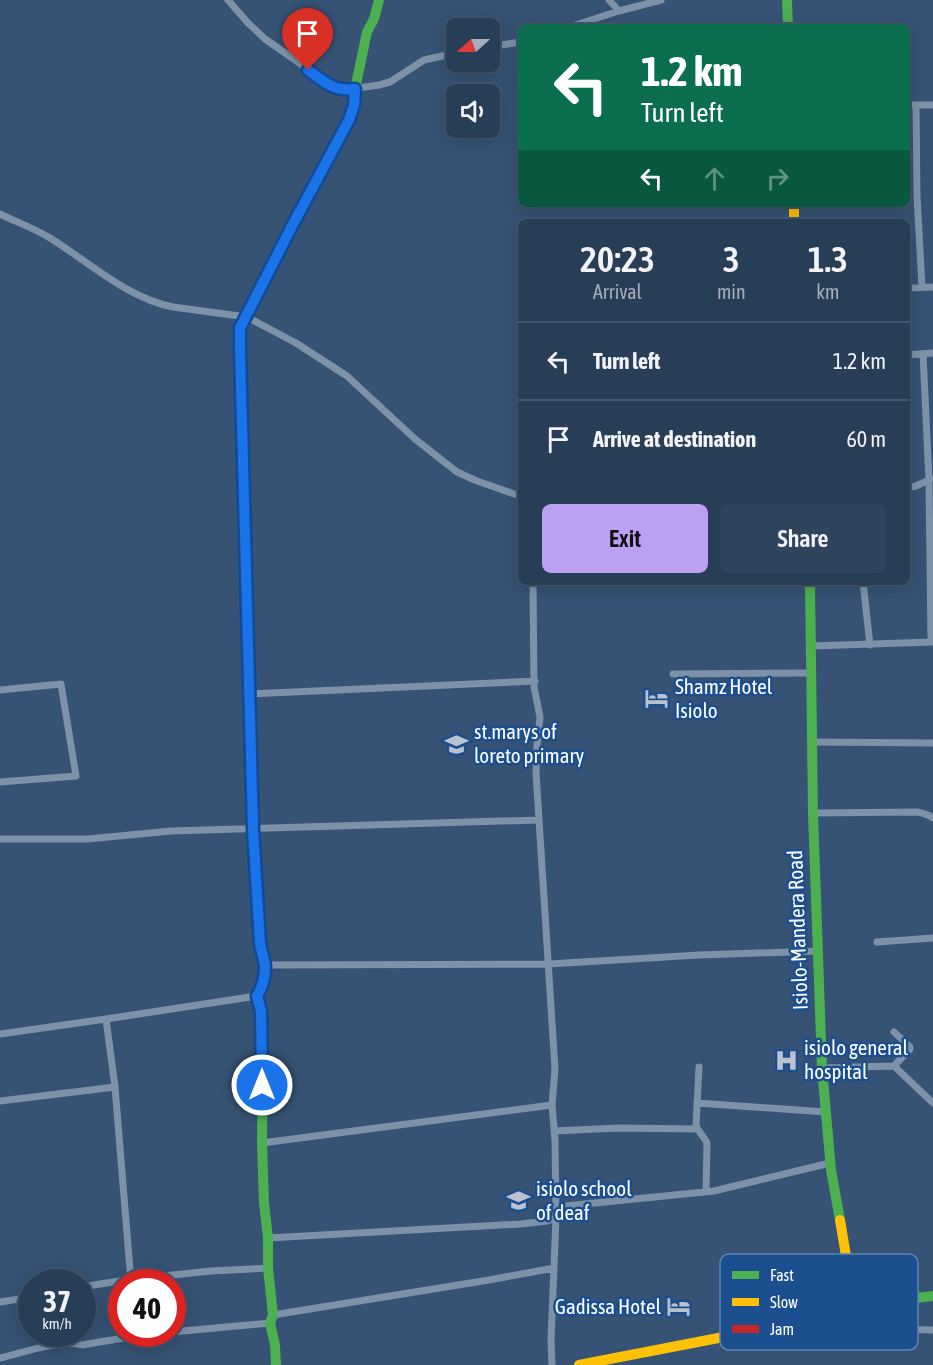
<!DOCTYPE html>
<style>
:root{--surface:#283e57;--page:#30455d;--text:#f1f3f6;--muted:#a5aeba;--line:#44576d;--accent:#bca0f2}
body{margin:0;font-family:"Asap Condensed",sans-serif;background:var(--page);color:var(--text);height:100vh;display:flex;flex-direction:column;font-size:22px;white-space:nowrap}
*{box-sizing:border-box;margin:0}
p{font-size:20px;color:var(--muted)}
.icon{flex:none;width:33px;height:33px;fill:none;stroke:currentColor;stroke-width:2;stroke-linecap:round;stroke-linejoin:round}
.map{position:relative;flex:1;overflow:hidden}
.side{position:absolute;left:518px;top:219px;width:392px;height:366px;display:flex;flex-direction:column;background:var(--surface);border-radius:9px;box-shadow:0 3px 15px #0003,0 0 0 2px var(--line)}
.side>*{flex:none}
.guide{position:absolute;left:518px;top:24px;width:392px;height:183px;border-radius:9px;box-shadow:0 3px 15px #0003,0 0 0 2px var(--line);background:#0b6e4f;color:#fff;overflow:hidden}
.needle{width:39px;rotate:249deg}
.controls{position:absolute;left:446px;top:18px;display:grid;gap:12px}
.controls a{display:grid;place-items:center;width:54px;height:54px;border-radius:9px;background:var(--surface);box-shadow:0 3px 15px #0003,0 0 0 2px var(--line);font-size:30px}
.speed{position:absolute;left:18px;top:1269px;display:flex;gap:12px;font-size:30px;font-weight:700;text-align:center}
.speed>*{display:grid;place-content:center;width:78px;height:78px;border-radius:50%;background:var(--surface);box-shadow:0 3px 15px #0003,0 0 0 2px var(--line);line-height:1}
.speed small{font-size:15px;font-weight:400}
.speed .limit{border:9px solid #d22;background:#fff;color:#111}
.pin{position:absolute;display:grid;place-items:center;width:51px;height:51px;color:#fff;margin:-62px -26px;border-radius:50% 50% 50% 0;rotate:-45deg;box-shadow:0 0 6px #0007}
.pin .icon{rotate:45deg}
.me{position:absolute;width:66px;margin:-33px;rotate:0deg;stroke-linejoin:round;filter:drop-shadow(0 0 4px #0008)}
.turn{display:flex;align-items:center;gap:21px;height:126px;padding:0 24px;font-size:27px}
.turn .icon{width:78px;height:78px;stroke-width:2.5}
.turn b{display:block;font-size:42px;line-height:51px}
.lanes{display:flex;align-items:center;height:57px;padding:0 24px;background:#0003;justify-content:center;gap:30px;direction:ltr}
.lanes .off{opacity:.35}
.eta{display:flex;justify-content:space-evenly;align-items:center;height:102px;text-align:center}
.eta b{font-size:36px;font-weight:600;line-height:42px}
.action{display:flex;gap:12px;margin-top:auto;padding:12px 24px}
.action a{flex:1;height:69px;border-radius:9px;background:var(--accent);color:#111;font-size:24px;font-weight:600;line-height:69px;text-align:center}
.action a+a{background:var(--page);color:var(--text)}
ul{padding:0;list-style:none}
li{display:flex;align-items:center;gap:18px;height:78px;padding:0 24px;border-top:2px solid var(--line)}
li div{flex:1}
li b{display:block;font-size:22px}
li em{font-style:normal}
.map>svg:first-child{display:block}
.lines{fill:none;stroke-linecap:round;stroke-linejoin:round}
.street{stroke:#7d92a8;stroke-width:7}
.fast{stroke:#4caf50;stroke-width:10}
.slow{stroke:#ffc107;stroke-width:10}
.jam{stroke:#c62828;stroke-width:10}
.route-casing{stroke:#114b97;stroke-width:15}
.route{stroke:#1a73e8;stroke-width:10}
.labels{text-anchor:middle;stroke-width:5;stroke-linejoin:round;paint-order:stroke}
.poi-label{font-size:21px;fill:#fff;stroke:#1b4f8f;text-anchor:start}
.street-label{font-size:21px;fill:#fff;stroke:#1b4f8f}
.key{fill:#1b4f8f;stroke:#5f84b1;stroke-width:1.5}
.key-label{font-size:16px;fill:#fff}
</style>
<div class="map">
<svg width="933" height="1365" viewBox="0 0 933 1365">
<rect width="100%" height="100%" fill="#365274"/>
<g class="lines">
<path class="street" d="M228,0L248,23L265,39L291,57L327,84L337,89L345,90L379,85L390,82L424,60L456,53
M609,0L619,11
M569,27L619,11L661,0
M489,47L520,42
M906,105H933
M916,105L917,196L922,287
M0,214C16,222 34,228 50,238C89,262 127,298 173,307L247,317L296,343L347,376L415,439L457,472L477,481L520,496
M906,288L933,287
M923,354L929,480L931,642
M906,355L933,353
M906,488L916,486L931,479
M533,582L534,687L540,717L537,745L536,773L555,1069L552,1105L555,1140L556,1218L551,1340L552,1365
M863,582L870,645
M811,646L933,642
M673,674L812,673
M0,690L61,684L76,776L0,782
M249,694L535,681
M813,742L933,743
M813,813L918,812L928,815L933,818
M0,839H88L171,831L539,820
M877,942L933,938
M266,965L549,964L699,955L818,951
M106,1019L115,1087L131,1282
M894,1032L910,1047V1049L894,1066
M0,1034L106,1019L257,996
M699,1067L696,1126C699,1133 704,1136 707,1143L706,1192
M822,1068L894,1066L933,1103
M0,1101L115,1087
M697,1103L826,1112
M554,1131L619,1128L697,1129
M262,1143L552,1105
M555,1207L714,1191L830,1163
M268,1238L521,1224L547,1221L556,1218
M82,1287L156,1275L163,1276L211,1271L268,1268
M0,1302L32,1297
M273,1315L489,1280L554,1268
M895,1329L933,1330
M172,1332L270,1323
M0,1358C22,1353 61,1339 82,1345L135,1336L158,1334"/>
<path class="fast" d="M787,0L788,27
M283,244L349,120L354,105L355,89L367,32L374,19L379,0
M810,582L813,813L822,1068L831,1170L840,1220
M261,949L264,961L265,971L262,986L257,996L261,1012L263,1040L262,1143L264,1203L268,1238V1268L273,1315L270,1323L275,1345L276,1365
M830,1314L890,1301L933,1296"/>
<path class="slow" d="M794,204V222
M247,604L240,328L283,244
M251,762L253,829L261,949
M840,1220L855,1309
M579,1365L739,1334L830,1314"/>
<path class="jam" d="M247,604L251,762"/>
</g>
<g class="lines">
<defs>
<path id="route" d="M262,1085L261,1011L257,996C262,988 265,977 265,967C265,961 261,951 260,943L253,829L240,351V328L292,226L349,120L354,105L355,89C334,92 324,82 308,70"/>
</defs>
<use href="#route" class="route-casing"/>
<use href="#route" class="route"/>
</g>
<defs>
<symbol id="hotel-bare" viewBox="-9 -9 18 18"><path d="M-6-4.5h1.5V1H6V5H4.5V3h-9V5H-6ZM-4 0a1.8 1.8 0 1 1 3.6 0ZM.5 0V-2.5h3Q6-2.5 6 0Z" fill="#b9c2ce" stroke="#1b4f8f" stroke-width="2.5" paint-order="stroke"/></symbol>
<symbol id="school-bare" viewBox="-9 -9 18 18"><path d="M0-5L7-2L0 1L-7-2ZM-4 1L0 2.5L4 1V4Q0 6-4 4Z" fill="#b9c2ce" stroke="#1b4f8f" stroke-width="2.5" paint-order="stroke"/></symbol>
<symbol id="hospital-bare" viewBox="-9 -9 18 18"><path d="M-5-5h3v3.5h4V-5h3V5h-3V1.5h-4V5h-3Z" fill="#b9c2ce" stroke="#1b4f8f" stroke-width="2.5" paint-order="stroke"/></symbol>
</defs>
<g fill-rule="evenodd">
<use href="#hotel-bare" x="640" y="682" width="33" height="33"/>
<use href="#school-bare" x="440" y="728" width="33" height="33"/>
<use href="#hospital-bare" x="770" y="1044" width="33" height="33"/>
<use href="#school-bare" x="502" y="1184" width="33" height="33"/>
<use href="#hotel-bare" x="662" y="1290" width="33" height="33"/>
</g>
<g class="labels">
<g class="poi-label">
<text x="675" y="694">Shamz Hotel<tspan x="675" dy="24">Isiolo</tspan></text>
<text x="474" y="739">st.marys of<tspan x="474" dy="24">loreto primary</tspan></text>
<text x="804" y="1055">isiolo general<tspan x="804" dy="24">hospital</tspan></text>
<text x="536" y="1196">isiolo school<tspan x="536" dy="24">of deaf</tspan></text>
<text x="661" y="1314" text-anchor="end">Gadissa Hotel</text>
</g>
<g class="street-label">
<text transform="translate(798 930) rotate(-92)" y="7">Isiolo-Mandera Road</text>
</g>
</g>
<rect x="720" y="1254" width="198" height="96" rx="9" class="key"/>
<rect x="732" y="1271" width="27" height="8" fill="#4caf50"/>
<rect x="732" y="1298" width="27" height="8" fill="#ffc107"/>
<rect x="732" y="1325" width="27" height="8" fill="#c62828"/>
<g class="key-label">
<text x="770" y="1281">Fast</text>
<text x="770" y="1308">Slow</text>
<text x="770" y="1335">Jam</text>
</g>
</svg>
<div class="controls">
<a><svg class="needle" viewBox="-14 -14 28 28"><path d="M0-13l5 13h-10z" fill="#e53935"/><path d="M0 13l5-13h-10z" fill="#a5aeba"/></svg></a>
<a><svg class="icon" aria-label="sound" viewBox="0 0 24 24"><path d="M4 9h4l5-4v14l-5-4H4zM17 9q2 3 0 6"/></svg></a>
</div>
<div class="speed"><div>37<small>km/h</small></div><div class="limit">40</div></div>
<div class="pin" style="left:308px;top:70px;background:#d93025"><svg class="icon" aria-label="arrive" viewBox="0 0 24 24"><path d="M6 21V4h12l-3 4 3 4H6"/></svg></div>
<svg class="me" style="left:262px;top:1085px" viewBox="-20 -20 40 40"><circle r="17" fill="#1a73e8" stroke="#fff" stroke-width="3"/><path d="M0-11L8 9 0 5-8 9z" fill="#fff"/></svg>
<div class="guide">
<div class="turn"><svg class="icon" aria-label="left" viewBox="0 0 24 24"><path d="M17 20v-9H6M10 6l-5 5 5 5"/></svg><div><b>1.2 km</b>Turn left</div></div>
<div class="lanes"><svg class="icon" aria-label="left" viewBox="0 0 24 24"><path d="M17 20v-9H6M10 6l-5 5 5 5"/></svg><svg class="icon off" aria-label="ahead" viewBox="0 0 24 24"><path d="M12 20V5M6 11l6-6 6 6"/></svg><svg class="icon off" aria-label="right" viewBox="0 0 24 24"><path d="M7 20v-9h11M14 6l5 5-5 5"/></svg></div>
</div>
<section class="side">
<div class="eta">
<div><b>20:23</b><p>Arrival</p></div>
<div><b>3</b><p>min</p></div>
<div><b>1.3</b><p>km</p></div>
</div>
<ul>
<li><svg class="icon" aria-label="left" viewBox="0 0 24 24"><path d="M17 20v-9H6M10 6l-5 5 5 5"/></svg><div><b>Turn left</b></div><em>1.2 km</em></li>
<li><svg class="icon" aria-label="arrive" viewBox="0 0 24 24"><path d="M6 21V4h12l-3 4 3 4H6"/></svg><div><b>Arrive at destination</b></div><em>60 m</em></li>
</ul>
<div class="action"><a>Exit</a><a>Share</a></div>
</section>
</div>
